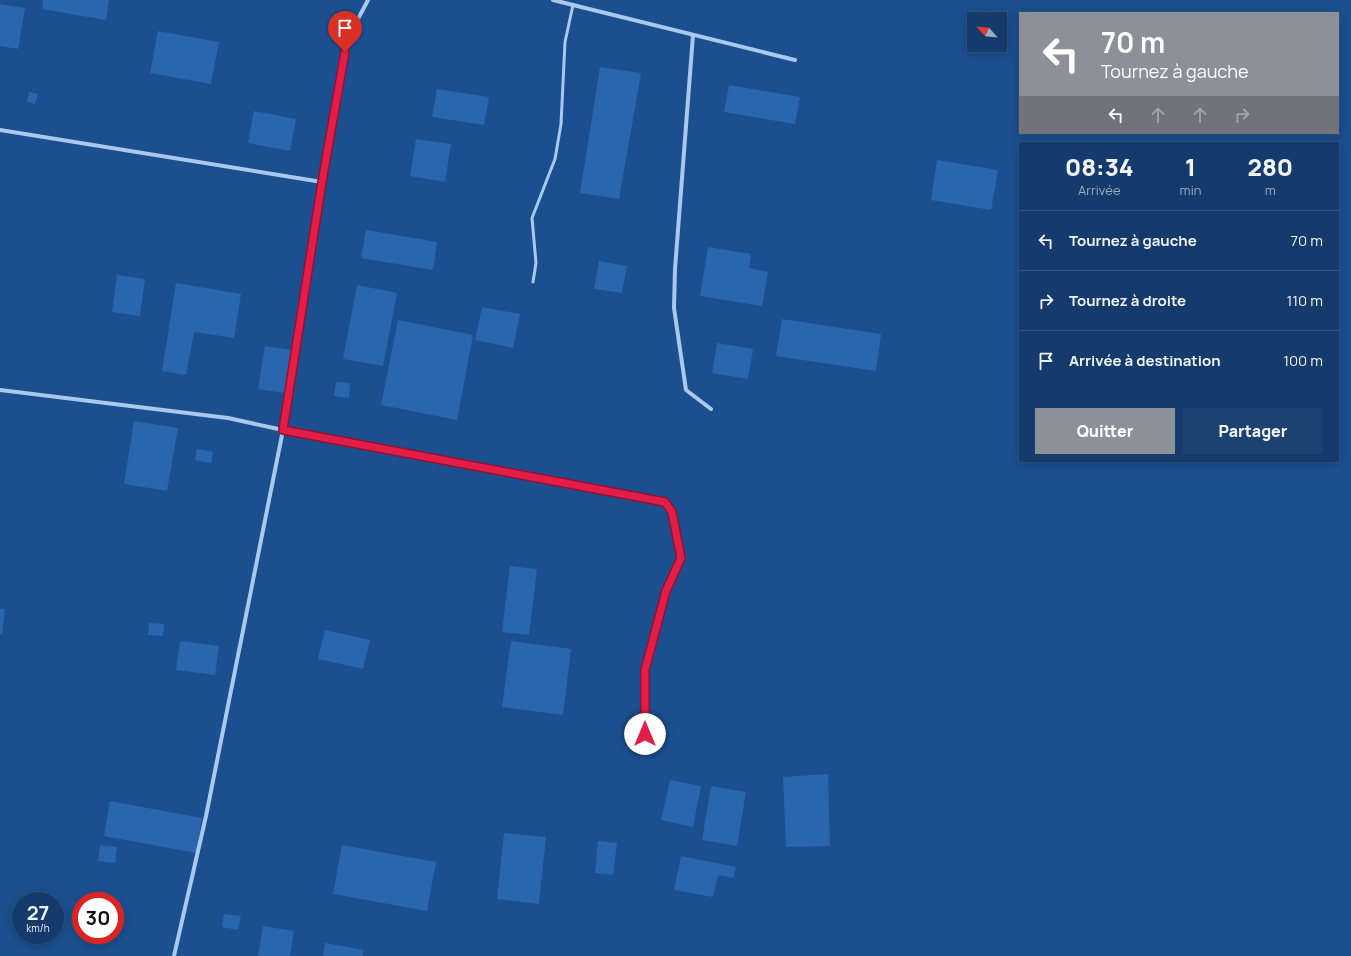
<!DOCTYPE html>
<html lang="fr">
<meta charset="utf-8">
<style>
:root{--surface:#143b6b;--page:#1d4271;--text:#f1f3f6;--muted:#9dadc1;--line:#33557e;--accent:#8c9099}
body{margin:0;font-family:Manrope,sans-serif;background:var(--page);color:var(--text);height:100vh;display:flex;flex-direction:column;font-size:15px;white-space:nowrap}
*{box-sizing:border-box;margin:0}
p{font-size:13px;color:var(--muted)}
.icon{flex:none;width:22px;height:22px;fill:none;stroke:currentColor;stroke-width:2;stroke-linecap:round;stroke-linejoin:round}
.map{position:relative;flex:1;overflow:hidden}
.details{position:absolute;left:1019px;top:142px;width:320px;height:320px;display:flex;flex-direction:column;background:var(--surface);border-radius:0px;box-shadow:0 2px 10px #0003,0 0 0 1px var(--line)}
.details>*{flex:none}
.hud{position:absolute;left:1019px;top:12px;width:320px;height:122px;border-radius:0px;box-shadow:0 2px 10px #0003,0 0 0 1px var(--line);background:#8c9099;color:#fff;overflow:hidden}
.needle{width:26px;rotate:297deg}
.tools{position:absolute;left:967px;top:12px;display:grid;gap:8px}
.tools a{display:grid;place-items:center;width:40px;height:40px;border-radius:0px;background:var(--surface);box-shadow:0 2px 10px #0003,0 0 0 1px var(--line);font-size:20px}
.speed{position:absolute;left:12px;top:892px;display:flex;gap:8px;font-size:20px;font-weight:700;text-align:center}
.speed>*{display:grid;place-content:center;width:52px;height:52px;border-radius:50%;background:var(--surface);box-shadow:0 2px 10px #0003,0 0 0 1px var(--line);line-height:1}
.speed small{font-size:10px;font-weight:400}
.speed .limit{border:6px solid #d22;background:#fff;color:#111}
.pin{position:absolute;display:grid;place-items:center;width:34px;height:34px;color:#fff;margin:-41px -17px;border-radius:50% 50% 50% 0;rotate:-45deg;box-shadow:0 0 4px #0007}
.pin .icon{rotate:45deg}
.me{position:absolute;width:44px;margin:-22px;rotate:0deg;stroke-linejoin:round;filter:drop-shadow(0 0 3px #0008)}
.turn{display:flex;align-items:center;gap:14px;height:84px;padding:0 16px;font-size:18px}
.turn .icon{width:52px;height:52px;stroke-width:2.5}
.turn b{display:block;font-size:28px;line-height:34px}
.lanes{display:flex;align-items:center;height:38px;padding:0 16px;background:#0003;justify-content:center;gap:20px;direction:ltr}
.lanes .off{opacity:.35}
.eta{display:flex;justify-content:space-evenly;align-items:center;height:68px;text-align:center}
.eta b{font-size:24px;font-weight:800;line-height:28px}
.action{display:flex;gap:8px;margin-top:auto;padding:8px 16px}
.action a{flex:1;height:46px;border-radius:0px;background:var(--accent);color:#fff;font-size:16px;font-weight:800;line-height:46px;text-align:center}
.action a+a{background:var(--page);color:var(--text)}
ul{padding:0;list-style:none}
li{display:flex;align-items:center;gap:12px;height:60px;padding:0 16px;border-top:1px solid var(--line)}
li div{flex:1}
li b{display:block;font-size:15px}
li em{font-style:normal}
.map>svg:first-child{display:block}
.building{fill:#2a66ad}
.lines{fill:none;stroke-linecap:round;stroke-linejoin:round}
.service{stroke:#a9c9ee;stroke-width:3}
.minor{stroke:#a9c9ee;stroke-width:4}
.route-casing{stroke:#92132f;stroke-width:10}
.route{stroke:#e11d48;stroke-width:7}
</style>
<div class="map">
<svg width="1351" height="956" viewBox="0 0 1351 956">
<rect width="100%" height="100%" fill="#1b4f8f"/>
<path class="building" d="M43,0H109L106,20L42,9Z
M0,4L25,8L18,49L0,46Z
M158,31L219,42L211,84L150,73Z
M600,67L641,73L619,199L580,193Z
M729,85L800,97L795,124L724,112Z
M437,89L489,97L484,125L432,117Z
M29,92L38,94L35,104L27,102Z
M254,111L296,119L290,151L248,143Z
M416,139L451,144L445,182L410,176Z
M937,160L998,170L991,210L931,200Z
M366,230L437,242L433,270L361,258Z
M708,247L751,254L749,268L768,272L762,306L700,296Z
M599,261L627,266L622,293L594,289Z
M117,275L145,279L140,316L112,312Z
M176,283L241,294L234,338L194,332L186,375L162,371Z
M357,285L397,293L383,366L343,359Z
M482,307L520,314L513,348L475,340Z
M782,319L881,334L876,371L776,356Z
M398,320L473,335L457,420L381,405Z
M717,343L753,349L748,379L712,373Z
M265,346L292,350L285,393L258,389Z
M336,382L350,383L349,398L334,396Z
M134,421L178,428L167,491L124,484Z
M197,449L213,452L211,463L195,460Z
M510,566L537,569L529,635L502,632Z
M0,609H5L2,634H0Z
M149,623L164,624L163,636L148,635Z
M325,630L370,640L363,669L318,659Z
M180,641L219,646L215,675L176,670Z
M511,641L571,649L563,715L502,707Z
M828,774L830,846L786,847L783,777Z
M670,780L701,786L693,827L661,820Z
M711,786L746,792L737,846L702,840Z
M110,801L202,818L196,853L104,836Z
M504,833L546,837L539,904L497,899Z
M598,841L617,843L613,875L595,873Z
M100,845L117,847L115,863L98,861Z
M342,845L436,862L427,911L333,894Z
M681,856L736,867L733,878L718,875L713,897L674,890Z
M224,914L241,916L238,930L222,927Z
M263,926L294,931L290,956H258Z
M325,943L364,950L362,956H323Z"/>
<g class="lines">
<path class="service" d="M533,282L536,263L532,218L555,159L561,124L565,42L573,5"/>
<path class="minor" d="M553,0L795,60
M693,35L675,269L674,308L686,390L711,409
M0,130L322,182
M0,390L228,418L283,430L665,502L672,512L681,558L666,591L645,670V734
M174,956L206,816L283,430L322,182L348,38L368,0"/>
</g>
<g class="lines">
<defs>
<path id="route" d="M345,52L322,182L283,430L665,502L672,512L681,558L666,591L645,670V734"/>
</defs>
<use href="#route" class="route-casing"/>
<use href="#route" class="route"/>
</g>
</svg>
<div class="tools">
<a><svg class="needle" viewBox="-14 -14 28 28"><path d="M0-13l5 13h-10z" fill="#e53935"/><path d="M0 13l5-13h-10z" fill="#9dadc1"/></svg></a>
</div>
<div class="speed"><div>27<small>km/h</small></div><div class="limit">30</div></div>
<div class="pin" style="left:345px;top:52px;background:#d93025"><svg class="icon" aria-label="arrive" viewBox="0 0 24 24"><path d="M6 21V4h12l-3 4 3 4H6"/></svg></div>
<svg class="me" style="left:645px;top:734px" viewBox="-20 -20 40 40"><circle r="19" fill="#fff"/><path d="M0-13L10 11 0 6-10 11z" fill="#e11d48"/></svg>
<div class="hud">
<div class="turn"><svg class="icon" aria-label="left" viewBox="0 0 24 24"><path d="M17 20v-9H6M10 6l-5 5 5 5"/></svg><div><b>70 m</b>Tournez à gauche</div></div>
<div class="lanes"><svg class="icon" aria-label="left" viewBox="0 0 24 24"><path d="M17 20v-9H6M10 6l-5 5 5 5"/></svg><svg class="icon off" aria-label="ahead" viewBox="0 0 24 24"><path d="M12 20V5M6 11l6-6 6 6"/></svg><svg class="icon off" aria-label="ahead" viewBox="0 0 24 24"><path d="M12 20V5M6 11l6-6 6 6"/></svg><svg class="icon off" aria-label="right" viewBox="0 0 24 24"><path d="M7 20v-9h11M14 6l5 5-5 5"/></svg></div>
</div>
<section class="details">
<div class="eta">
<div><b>08:34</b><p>Arrivée</p></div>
<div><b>1</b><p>min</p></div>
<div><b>280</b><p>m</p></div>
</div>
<ul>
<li><svg class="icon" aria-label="left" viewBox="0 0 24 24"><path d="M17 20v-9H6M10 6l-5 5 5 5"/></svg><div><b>Tournez à gauche</b></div><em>70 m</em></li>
<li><svg class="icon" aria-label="right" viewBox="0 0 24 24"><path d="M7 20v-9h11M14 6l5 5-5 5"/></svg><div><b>Tournez à droite</b></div><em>110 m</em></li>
<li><svg class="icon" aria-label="arrive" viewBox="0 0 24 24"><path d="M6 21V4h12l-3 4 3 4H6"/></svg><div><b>Arrivée à destination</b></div><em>100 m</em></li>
</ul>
<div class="action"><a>Quitter</a><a>Partager</a></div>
</section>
</div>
